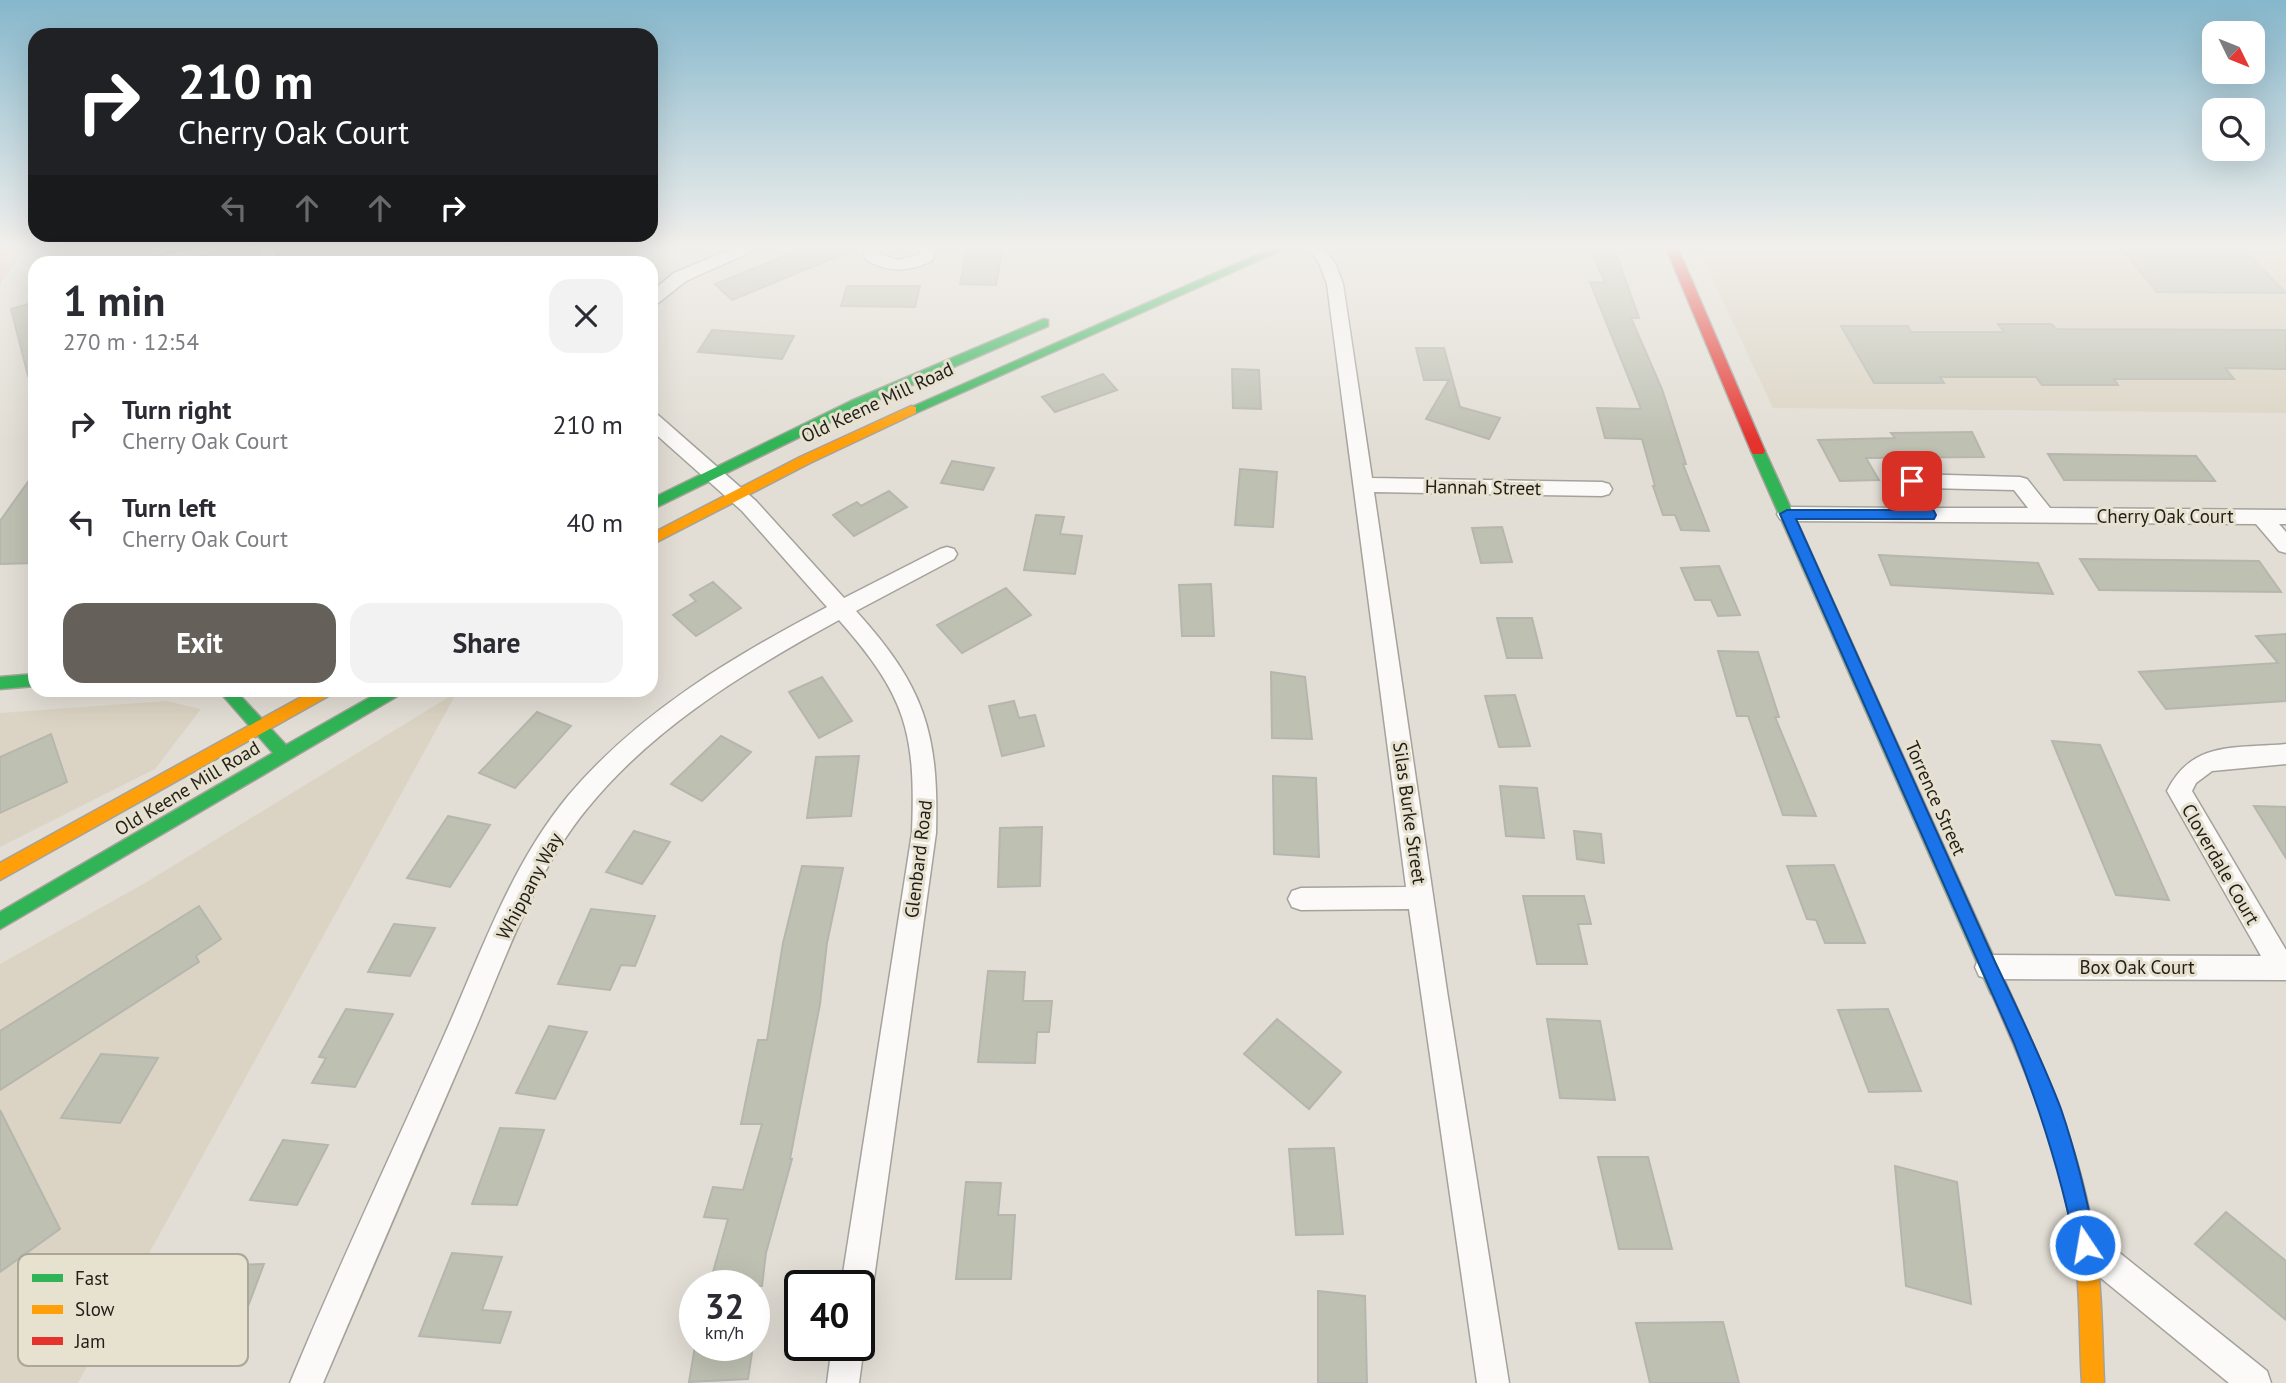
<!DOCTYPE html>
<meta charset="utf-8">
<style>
:root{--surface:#fff;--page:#f2f2f3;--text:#2b2b33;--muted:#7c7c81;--accent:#65615a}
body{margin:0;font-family:"PT Sans",sans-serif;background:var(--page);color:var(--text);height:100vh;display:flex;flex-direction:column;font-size:26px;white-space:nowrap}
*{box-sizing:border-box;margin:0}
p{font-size:23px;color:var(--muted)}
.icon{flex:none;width:38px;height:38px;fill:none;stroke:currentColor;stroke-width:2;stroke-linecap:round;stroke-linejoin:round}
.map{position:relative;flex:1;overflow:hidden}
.details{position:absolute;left:28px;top:256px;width:630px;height:441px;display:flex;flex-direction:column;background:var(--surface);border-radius:21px;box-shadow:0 7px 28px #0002}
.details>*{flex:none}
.guide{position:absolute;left:28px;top:28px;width:630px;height:214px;border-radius:21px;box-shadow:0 7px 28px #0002;background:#202124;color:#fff;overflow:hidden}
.needle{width:46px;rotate:133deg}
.fabs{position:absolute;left:2202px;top:21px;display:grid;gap:14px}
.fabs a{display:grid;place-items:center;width:63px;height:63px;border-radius:14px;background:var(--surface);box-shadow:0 7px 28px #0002;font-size:35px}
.speed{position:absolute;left:679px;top:1270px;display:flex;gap:14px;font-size:35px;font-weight:700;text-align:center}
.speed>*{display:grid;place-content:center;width:91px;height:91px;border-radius:50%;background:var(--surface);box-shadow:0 7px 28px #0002;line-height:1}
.speed small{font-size:18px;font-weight:400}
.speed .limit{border:4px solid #111;border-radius:10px;background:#fff;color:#111}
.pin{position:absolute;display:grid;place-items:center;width:60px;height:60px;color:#fff;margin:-30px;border-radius:14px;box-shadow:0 4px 10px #0006}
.me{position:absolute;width:77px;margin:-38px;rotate:348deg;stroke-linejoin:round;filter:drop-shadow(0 0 5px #0008)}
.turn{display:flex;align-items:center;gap:24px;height:147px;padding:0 35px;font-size:32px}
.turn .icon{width:91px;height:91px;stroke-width:2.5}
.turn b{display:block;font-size:49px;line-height:60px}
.lanes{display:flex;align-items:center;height:66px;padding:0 35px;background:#0003;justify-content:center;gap:35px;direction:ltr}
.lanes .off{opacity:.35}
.round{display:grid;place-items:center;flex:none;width:74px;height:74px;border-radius:21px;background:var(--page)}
.headline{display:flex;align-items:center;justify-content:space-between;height:119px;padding:0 35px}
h1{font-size:42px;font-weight:700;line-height:52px}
.primary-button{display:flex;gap:14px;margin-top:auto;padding:14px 35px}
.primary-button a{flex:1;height:80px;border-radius:21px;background:var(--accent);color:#fff;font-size:28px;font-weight:700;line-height:80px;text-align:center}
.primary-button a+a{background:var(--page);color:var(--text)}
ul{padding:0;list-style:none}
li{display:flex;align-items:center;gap:21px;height:98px;padding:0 35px}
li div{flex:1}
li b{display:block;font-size:26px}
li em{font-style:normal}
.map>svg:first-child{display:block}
.built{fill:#dbd4c4}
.green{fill:#e5c0bb}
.building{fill:#bec0b2;stroke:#b6b6ae;stroke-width:2}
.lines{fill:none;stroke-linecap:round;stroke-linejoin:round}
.street-casing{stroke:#a4a29b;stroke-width:3}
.fast-casing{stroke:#a4a29b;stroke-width:3}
.slow-casing{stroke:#a4a29b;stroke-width:3}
.jam-casing{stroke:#a4a29b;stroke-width:3}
.street{fill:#fbfaf9;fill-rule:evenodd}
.fast{fill:#30b455;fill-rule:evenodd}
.slow{fill:#ff9f0a;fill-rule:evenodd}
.jam{fill:#e5322d;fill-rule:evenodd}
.route{fill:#1a73e8;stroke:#114b97;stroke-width:2}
.labels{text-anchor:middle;stroke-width:6;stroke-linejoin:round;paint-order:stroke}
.street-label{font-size:19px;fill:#211e18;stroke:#e7e1d0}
.key{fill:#e7e1d0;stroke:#aca699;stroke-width:2}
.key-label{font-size:19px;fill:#211e18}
</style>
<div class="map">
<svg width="2286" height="1383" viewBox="0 0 2286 1383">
<rect width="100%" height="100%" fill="#e2ded5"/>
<path class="built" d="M1698,248H2286V413L1773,408Z
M457,692L78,1383H0V964L145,883Z
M166,701L201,709L155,769L0,847V713Z"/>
<path class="green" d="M0,248H24L0,285Z"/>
<path class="building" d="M805,248H858L732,300L715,284Z
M967,248H1003L996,285L960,284Z
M1590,248H1614L1639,318H1631L1662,389L1686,464H1683L1709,531L1681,530L1675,515H1663L1653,486H1655L1642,439L1605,438L1597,408L1641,409L1590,282L1605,283Z
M2121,248H2242L2286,293L2157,292Z
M847,286H920L915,307L841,306Z
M35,302V375L28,376L11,309Z
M1998,324H2052L2056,329L2286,330V369L2225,368L2234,379H2114L2118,385H2042L2036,377H1940L1944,383H1874L1841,326H1908L1911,332H2004Z
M712,330L794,336L782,359L698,352Z
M1416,348H1444L1460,407L1500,418L1489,439L1426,419L1449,380H1424Z
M1232,369L1259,370L1261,409L1233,408Z
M1103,374L1117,390L1055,412L1042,397Z
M1972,432L1984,457L1866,458L1879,480L1840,481L1818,440L1895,438L1891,433Z
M2048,454L2196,456L2215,481L2064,480Z
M952,461L994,468L983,490L941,483Z
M1240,469L1277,472L1273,527L1235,525Z
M35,472V563L0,564V521Z
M889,491L907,507L854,536L833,515L857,502L861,506Z
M1036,515L1064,517L1060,534L1082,536L1075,574L1024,570Z
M1502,527L1512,562L1481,563L1472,528Z
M1879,555L2038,563L2053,594L1891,585Z
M2080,559L2259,561L2281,592L2099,590Z
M1719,566L1740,615L1718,616L1711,600H1695L1681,568Z
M713,582L741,608L696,636L673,615L696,601L690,595Z
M1211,584L1214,636H1182L1179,585Z
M1006,588L1031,615L962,653L937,625Z
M1497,618H1532L1542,658H1507Z
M2286,634V701L2166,709L2139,672L2278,663L2256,636Z
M1718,651L1758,652L1779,717H1775L1816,816L1783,815L1748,716H1737Z
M1271,672L1305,677L1312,739L1272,738Z
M822,677L852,721L819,738L789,692Z
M1515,695L1530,746L1499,747L1485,696Z
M1014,701L1019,718L1035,715L1044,746L1002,756L989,706Z
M537,712L571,726L515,788L479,773Z
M51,734L67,782L0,813V757Z
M721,736L751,752L702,801L671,784Z
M2052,741L2100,745L2169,900L2116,895Z
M859,756L851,816L807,818L816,757Z
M1273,776L1316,778L1319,857L1274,854Z
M1500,786L1537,788L1544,838L1506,836Z
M2254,806L2286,807V858Z
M448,816L490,825L450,887L407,878Z
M1042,827L1040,886L998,887L1000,828Z
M634,831L670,842L642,884L606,872Z
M1574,831L1601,834L1604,863L1577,859Z
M1834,865L1865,943H1825L1816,920L1807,919L1787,866Z
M802,866L843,868L827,943L820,1004L790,1159H792L766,1253L762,1286H709L728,1219L704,1217L713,1187L743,1190L762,1124H741L758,1040H767L783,943Z
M1523,896H1584L1591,924H1578L1587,964H1537Z
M199,906L221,939L196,956L199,962L0,1090V1031Z
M591,909L655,916L635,966L621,965L610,990L558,984Z
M394,924L435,928L410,976L368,972Z
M988,971L1025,972L1023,1001H1052L1049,1032H1037L1035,1063L978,1062Z
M346,1009L393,1014L355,1087L312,1083L326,1058L319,1057Z
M1888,1009L1921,1091L1869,1092L1838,1010Z
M1277,1019L1341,1072L1309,1109L1244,1054Z
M1547,1019L1600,1021L1615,1100L1560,1098Z
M549,1026L587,1032L555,1099L516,1093Z
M101,1054L158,1058L120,1123L61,1118Z
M0,1110L60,1229L0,1272Z
M500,1128L544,1130L517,1205L472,1204Z
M283,1140L328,1145L297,1205L250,1200Z
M1334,1148L1343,1234L1296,1235L1289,1149Z
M1598,1157H1648L1672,1249H1619Z
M1895,1166L1957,1182L1971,1304L1906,1286Z
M966,1182L1001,1183L998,1215H1015L1011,1279H956Z
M2226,1212L2286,1261V1320L2195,1244Z
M452,1253L502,1257L482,1310L511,1312L500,1343L419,1336Z
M264,1264L234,1343L176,1346L208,1266Z
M1318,1291L1365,1296L1367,1383H1318Z
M1723,1322L1739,1383H1650L1636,1323Z
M695,1346H753L748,1379L689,1382Z"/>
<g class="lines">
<defs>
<path id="street" d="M193,248H218L216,251L175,262H150L152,258Z
M257,248H273L280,262H264Z
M734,248H755L753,251L686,281L657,304L651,305V292L674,273Z
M864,248H880L879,254L898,260L919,255L921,248H937L932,261C909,272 887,273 865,259Z
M1308,248H1324L1335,263L1343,284L1372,478L1602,482L1609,484L1612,489L1609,494L1602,496L1374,492L1447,991L1509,1383H1477L1409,909L1301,910L1292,907L1288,899L1292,891L1301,888L1406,887L1327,284L1319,263Z
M651,413L658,415L756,501L844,598L940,549L947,547L954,549L957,554L954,559L856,611C924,686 939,732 936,833L873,1286L868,1297L859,1301V1286H841L912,833C916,732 906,696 839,620C746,671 653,727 586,810C534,874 506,957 474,1032C423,1149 373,1266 323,1383H290C337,1269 390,1157 440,1045C478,961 509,867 568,796C638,713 732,657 827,607L742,511L651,430Z
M1912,474L2020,477L2027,479L2050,508L2286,510V524H2279L2286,532V553L2279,551L2256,524L1787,521L1780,519L1777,514L1780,509L1787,507L1915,508L1902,481L1905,476ZM1925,488L2014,490L2028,508H1935Z
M2286,744V764L2212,771L2196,783L2192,791L2286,950V980L1988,979L1979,976L1975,967L1979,958L1988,955L2261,956L2167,791C2192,740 2236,749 2286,744Z
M2085,1230L2096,1234L2267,1371L2271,1383H2229L2074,1256L2070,1245L2074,1234Z
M859,1335L864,1346L859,1383H827L832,1346H859Z"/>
<path id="fast" d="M1272,248H1286L916,413L911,414L905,410Z
M1044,319L1048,320V326L861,407L651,510V499L851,401Z
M1758,447L1765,451L2005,982L2007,988L2005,994L1998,997L1991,994L1751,451Z
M35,674V686L0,689V677Z
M218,690H235L286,745L383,690H403L401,694L0,929V912L273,753Z"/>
<path id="slow" d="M911,406L916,407V413L810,463L651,545V534L800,457Z
M314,690H334L332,694L0,880V863Z
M1998,979L2005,982C2044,1066 2082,1152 2095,1244C2102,1290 2102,1337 2104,1383H2082C2079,1337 2081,1290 2074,1245C2062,1154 2026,1071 1989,988L1991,982Z"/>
<path id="jam" d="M1666,248H1678L1765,451L1763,454H1753L1751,451Z"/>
</defs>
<use href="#street" class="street-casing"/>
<use href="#fast" class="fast-casing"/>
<use href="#slow" class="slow-casing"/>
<use href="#jam" class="jam-casing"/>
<use href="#street" class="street"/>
<use href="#fast" class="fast"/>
<use href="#slow" class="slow"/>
<use href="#jam" class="jam"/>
</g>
<linearGradient id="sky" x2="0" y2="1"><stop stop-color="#86b7cc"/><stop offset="0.56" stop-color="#f2f0ec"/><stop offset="1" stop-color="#f2f0ec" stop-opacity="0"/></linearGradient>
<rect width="2286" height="441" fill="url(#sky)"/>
<path class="route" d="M1912,476L1919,481L1936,515L1934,519H1796L1995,962C2018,1010 2042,1059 2061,1109C2076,1153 2087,1199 2096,1245L2093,1252L2085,1256L2078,1252L2075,1245C2061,1175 2040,1109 2014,1043L1780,514L1787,510H1919L1905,481Z"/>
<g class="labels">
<g class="street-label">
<text transform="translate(877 402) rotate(-25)" y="7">Old Keene Mill Road</text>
<text transform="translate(1483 487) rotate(1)" y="7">Hannah Street</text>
<text x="2165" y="523">Cherry Oak Court</text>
<text transform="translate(187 788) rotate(-31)" y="7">Old Keene Mill Road</text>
<text transform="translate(1936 798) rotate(66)" y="7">Torrence Street</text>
<text transform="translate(1410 813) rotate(82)" y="7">Silas Burke Street</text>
<text transform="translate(918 859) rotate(-83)" y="7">Glenbard Road</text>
<text transform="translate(2221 864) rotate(60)" y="7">Cloverdale Court</text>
<text transform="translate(529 886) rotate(-62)" y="7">Whippany Way</text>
<text x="2137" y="974">Box Oak Court</text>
</g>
</g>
<rect x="18" y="1254" width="230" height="112" rx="10" class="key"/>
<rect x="32" y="1274" width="31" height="8" fill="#30b455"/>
<rect x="32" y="1305" width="31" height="9" fill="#ff9f0a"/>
<rect x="32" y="1337" width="31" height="8" fill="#e5322d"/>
<g class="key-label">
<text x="75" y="1285">Fast</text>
<text x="75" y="1316">Slow</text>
<text x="75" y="1348">Jam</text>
</g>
</svg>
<div class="fabs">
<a><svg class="needle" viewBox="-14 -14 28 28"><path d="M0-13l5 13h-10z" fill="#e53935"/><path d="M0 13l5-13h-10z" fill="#7c7c81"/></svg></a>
<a><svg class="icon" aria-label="search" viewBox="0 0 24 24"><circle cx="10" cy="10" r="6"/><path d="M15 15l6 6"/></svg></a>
</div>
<div class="speed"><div>32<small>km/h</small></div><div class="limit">40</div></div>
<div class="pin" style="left:1912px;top:481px;background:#d93025"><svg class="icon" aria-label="arrive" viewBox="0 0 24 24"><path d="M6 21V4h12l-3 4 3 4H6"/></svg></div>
<svg class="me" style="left:2085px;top:1245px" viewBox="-20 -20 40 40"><circle r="17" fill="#1a73e8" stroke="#fff" stroke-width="3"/><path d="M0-11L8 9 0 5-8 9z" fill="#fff"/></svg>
<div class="guide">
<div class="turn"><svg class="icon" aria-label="right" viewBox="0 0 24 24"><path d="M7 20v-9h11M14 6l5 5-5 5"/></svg><div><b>210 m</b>Cherry Oak Court</div></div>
<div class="lanes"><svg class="icon off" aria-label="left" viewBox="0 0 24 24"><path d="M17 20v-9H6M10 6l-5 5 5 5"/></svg><svg class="icon off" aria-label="ahead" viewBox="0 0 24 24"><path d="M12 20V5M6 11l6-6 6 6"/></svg><svg class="icon off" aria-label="ahead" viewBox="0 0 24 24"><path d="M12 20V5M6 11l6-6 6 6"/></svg><svg class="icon" aria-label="right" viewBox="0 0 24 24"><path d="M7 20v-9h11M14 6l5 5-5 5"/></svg></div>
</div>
<section class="details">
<div class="headline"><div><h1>1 min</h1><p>270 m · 12:54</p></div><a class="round"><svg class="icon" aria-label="close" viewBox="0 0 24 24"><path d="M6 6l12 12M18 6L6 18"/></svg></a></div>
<ul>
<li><svg class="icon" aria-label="right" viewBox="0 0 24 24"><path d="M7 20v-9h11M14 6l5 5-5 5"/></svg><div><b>Turn right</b><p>Cherry Oak Court</p></div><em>210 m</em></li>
<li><svg class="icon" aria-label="left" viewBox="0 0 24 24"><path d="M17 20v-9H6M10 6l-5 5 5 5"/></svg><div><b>Turn left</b><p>Cherry Oak Court</p></div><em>40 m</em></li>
</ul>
<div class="primary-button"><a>Exit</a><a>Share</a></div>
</section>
</div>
